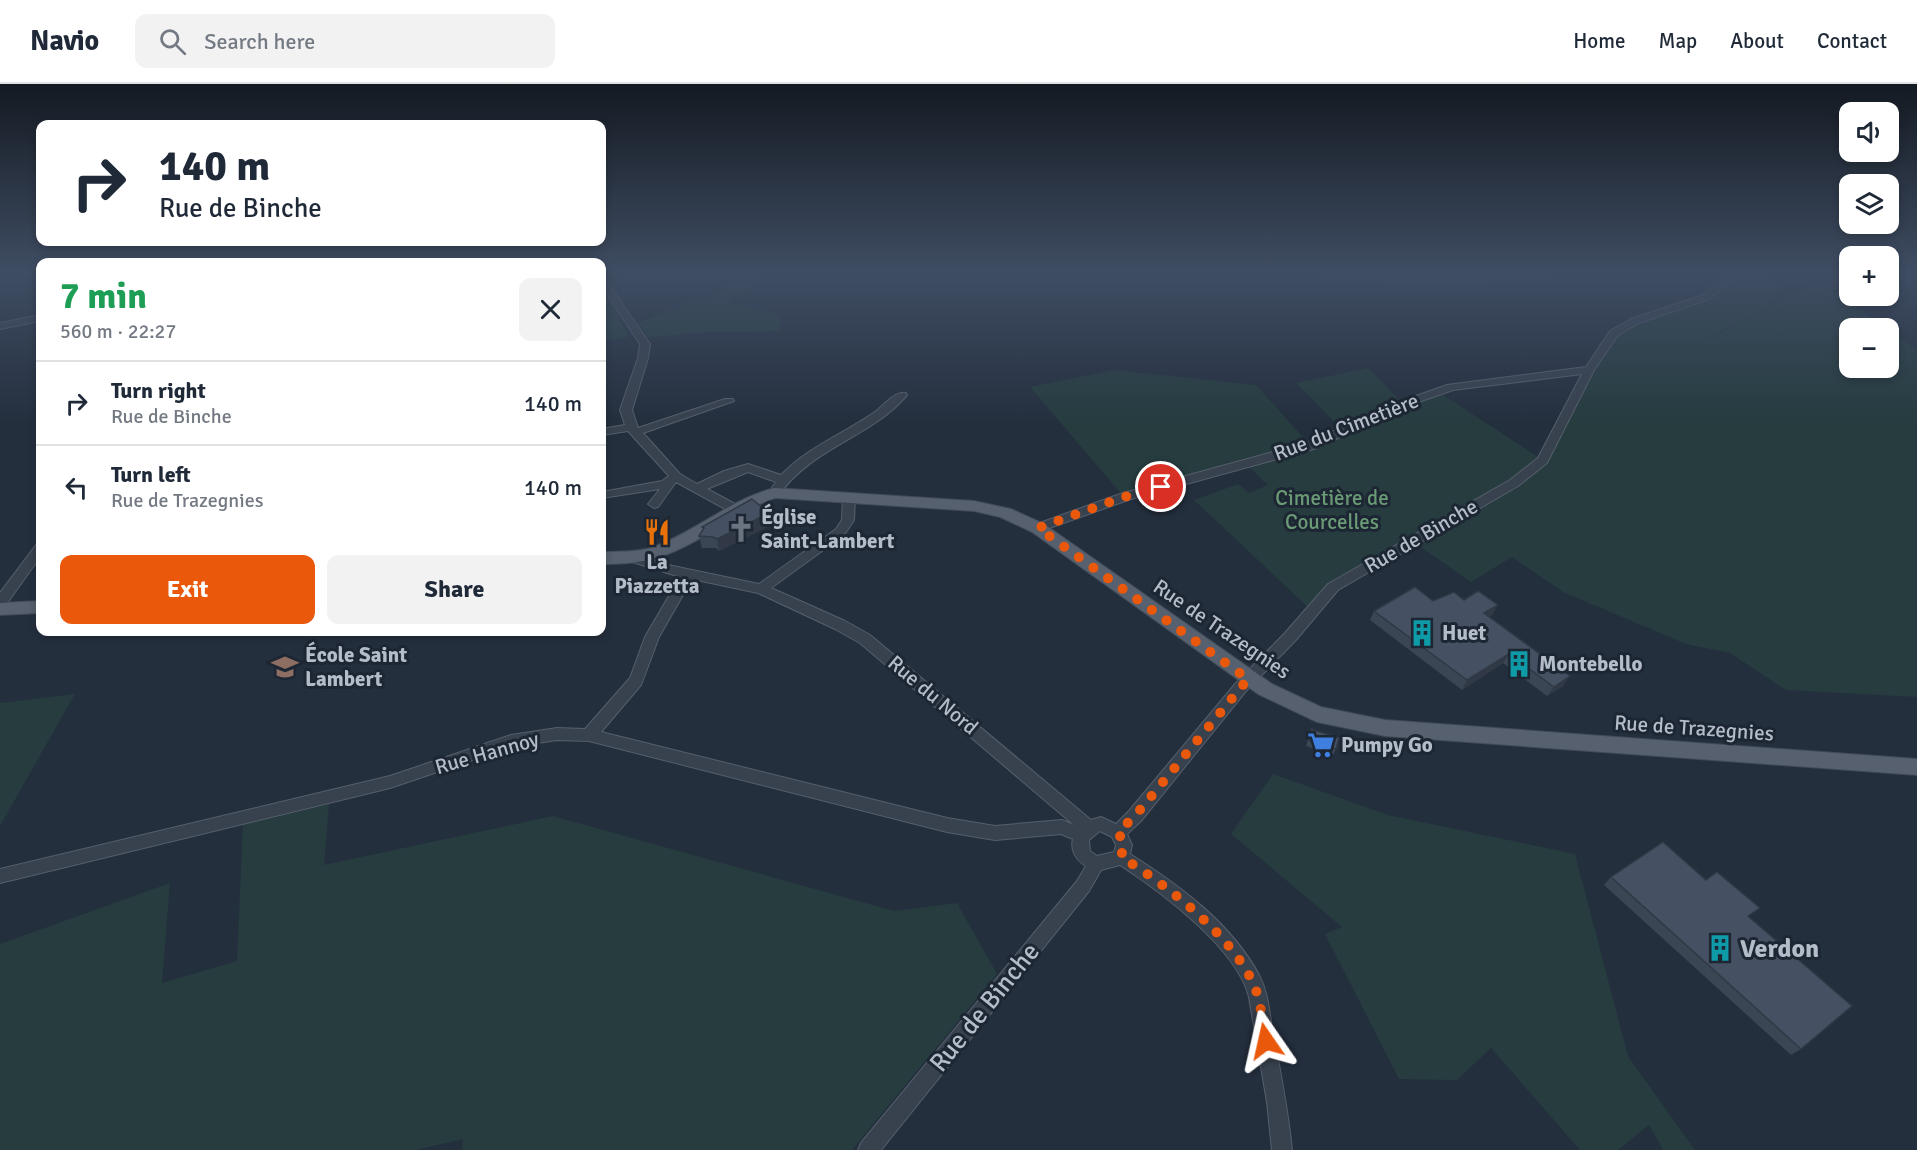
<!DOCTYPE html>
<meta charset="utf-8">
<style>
:root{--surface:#fff;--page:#f2f2f3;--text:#1f2937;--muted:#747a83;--line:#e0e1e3;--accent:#ea580c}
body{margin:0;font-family:Signika,sans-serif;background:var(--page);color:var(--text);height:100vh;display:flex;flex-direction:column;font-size:22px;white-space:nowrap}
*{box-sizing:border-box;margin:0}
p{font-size:20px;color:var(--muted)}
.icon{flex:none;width:33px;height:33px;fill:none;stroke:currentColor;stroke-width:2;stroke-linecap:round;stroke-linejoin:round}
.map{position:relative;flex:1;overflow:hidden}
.drawer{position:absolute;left:36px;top:174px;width:570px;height:378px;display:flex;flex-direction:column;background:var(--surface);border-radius:12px;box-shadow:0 3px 9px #0003}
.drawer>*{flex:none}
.hud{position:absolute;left:36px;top:36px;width:570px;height:126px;border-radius:12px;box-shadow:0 3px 9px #0003;background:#fff;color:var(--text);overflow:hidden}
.tools{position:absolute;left:1839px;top:18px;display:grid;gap:12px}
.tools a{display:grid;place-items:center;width:60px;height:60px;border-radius:12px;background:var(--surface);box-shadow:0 3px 9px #0003;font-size:30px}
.pin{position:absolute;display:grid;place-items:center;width:51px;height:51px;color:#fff;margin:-26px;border:3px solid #fff;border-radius:50%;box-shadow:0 2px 6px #0007}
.me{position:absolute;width:66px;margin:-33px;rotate:349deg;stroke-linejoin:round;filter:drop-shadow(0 0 4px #0008)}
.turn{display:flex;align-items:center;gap:21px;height:126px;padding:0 24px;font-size:27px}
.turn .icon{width:78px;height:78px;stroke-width:2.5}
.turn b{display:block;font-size:42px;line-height:51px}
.round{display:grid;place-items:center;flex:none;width:63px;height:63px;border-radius:12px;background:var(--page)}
.head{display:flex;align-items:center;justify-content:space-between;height:102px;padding:0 24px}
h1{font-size:36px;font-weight:800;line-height:45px;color:#1e9e55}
.cta{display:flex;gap:12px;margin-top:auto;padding:12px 24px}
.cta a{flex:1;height:69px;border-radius:12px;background:var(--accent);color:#fff;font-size:24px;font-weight:800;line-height:69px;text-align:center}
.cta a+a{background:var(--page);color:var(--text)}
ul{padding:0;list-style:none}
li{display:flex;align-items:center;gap:18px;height:84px;padding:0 24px;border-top:2px solid var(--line)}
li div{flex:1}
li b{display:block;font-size:22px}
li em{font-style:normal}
header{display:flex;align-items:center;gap:36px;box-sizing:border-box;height:84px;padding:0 30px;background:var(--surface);border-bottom:2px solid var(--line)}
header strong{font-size:28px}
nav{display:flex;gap:33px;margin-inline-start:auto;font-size:21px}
.search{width:420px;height:54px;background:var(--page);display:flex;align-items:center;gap:15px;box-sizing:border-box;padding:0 21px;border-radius:12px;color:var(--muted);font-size:22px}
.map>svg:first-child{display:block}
.green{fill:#263c3f}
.water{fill:#394c67}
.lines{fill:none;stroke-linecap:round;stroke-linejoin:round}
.minor-casing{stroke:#565f6c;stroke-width:2}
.major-casing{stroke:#414a57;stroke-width:2}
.minor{fill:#38414e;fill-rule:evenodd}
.major{fill:#56606e;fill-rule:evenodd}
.wall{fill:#3b4654}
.shaded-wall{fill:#303945}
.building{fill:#455162;stroke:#303945;stroke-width:1.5}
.route{stroke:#ea580c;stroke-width:10;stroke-dasharray:0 18}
.labels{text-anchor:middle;stroke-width:6;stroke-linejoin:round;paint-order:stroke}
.street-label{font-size:21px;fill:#b4bcc9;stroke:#1d2633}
.park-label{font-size:21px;fill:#6b9a76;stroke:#1d2633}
.poi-label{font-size:21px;font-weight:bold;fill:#b4bcc9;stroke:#1d2633;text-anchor:start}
.near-poi-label{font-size:26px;font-weight:bold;fill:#b4bcc9;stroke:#1d2633;text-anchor:start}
.near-street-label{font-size:26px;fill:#b4bcc9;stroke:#1d2633}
</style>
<header>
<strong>Navio</strong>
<div class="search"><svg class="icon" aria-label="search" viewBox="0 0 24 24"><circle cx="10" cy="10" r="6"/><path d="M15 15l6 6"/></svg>Search here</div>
<nav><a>Home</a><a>Map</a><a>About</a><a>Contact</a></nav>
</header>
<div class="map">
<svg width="1917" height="1066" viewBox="0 0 1917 1066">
<rect width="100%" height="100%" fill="#242f3e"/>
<path class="green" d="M726,189H765L758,191L759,199L751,207L729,214L730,220L760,224L781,234L780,247L694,249L648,254L638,239L694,216L716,210L729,201L728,196L723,195Z
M1746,189C1760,189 1775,194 1784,206C1768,231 1732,239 1709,255L1756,231L1789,209L1822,200L1886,244H1850V284H1888L1889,246L1917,266V613L1786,606L1730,569L1686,560L1563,508L1512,473L1471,498L1412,457L1333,503L1311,526L1194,416L1238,400L1249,409L1268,401L1246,380L1124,413L1030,303L1114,286L1256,301L1310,361L1343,347L1296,299L1369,284L1403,320L1437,307L1543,376L1589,286L1618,246L1661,229L1664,231L1712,214Z
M602,203L629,253L602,257Z
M75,610L0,742V619Z
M1273,690L1388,731L1575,770L1628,972L1695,1066H1663L1649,1041L1618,1066H1580L1491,964L1457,996L1399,995L1325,850L1342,843L1231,750Z
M329,720L324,781L553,732L894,827L957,819L997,890L852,1066H462L463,1055L416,1066H0V860L170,799L162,899L237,877L243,740Z"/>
<path class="water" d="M620,189H720L714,196L622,192Z"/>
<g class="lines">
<defs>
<path id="minor" d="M1317,189L1436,193L1555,189C1537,202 1335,202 1317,189Z
M1731,189H1742L1709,215L1639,239L1618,251L1594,286L1547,379L1518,402L1338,506L1295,557L1246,607L1141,737L1127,750L1132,761L1130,770C1179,801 1231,839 1259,891C1268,908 1269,926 1272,944C1280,985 1288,1025 1292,1066H1272L1267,1018L1249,913C1237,864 1161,808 1120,781L1101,786L1089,807L881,1066H858L861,1059L1077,797L1086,782C1076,776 1070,766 1073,755L1061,750L995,756L947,748L589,657L557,656L511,663L390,704L0,799V785L390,692L511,651L557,644L585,645L630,594L645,553L680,493L623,475L622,472L623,469L628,468L668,481L759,500L836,445L842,436L843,413L849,409L855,413L854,436L844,451L771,504L845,537L870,551L1091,736L1101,733L1116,740L1129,727L1236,599L1285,549L1328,500L1510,396L1538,374L1582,290L1453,306L1407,322L1314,365L1128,416L1038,448L1034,447L1032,444L1034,441L1120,410L1306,359L1399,318L1447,301L1586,283L1610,247L1631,235L1703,211ZM692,495L758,509L835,545L860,559L1074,741L1062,736L995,742L947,734L601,648L641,601L659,553ZM1100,747L1112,753L1116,761L1114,768L1097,772L1090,767L1089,756Z
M602,194L605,195L650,260L648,274L632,326L638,344L725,315H733L734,317L643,349L680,390L697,400L724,387L748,380L781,391C808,363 843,350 875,328C884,321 895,307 906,309L907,311C871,354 813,362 778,412H770L768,409L776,398L748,388L707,405L737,421L739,424L737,427H729L676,398L658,423L654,424L648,420L660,405L602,414V408L662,397L669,392L628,347L602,351V345L625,341L620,326L638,274L640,260L602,203Z
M40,231V237L0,245V239Z
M40,460V473L5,522L0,524V509L36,461Z"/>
<path id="major" d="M774,404L974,417L1011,425L1044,440L1272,600L1321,623L1385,636L1917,675V691L1385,652L1317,638L1258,610L1032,448L1000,433L974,427L775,414C734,428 702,459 662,472C643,479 622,480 602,480V468C618,467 636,469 653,463C696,448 729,416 774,404Z
M40,517V529L0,531V519Z"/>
</defs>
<use href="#minor" class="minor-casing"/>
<use href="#major" class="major-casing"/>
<use href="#minor" class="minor"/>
<use href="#major" class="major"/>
</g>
<path class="wall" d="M771,441L719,467L716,464H702L699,452L703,446L702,443Z
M1464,516L1493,530L1489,533L1563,602L1547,612L1503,579L1462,606L1370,536L1374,527L1433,517Z
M1311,645L1336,665L1333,671L1306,662Z
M1611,793L1706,796L1749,833L1801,965L1791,971L1604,801Z"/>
<path class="shaded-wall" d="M769,429L771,441L719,467L717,455Z
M1498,521L1493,530L1478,539L1484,529Z
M1509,570L1503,579L1462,606L1467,596Z
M1570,592L1563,602L1547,612L1554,603Z"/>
<path class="building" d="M752,415L769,429L717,455L713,453L699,452L704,444L702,443Z
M1415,503L1433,517L1454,508L1464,516L1478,507L1498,521L1484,529L1570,592L1554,603L1509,570L1467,596L1374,527Z
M1311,645L1339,654L1336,665L1308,656Z
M1663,758L1706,796L1717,788L1760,824L1748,832L1852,922L1801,965L1611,793Z"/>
<linearGradient id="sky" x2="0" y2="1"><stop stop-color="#141a22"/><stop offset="0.56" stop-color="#3f4d63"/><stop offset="1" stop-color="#3f4d63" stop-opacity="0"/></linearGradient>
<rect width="1917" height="338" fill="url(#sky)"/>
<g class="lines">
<path class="route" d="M1161,403L1124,413L1038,444L1248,595L1135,732L1118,748L1124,760L1121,773C1167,801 1230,850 1253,899C1261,915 1262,939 1266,957"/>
</g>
<defs>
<symbol id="church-bare" viewBox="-9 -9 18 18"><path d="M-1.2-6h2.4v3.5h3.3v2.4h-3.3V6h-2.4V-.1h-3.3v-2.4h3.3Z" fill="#6b7280" stroke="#1d2633" stroke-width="2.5" paint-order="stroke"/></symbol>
<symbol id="restaurant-bare" viewBox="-9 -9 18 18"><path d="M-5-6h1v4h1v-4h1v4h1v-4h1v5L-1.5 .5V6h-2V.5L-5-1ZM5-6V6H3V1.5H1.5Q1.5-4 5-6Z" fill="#e8710a" stroke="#1d2633" stroke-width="2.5" paint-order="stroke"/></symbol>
<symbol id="building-bare" viewBox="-9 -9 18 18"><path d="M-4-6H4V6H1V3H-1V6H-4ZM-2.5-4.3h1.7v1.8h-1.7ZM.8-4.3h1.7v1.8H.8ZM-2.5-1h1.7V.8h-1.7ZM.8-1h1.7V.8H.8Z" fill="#0f9aa8" stroke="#1d2633" stroke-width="2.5" paint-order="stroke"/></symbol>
<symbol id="school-bare" viewBox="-9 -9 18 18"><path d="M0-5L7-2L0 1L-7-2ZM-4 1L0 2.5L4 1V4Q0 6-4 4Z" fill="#8d6e63" stroke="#1d2633" stroke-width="2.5" paint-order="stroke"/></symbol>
<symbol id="supermarket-bare" viewBox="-9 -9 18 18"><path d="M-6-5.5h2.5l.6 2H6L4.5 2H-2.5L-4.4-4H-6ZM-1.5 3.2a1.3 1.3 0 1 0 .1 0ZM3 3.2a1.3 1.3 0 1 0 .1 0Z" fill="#3f7fe0" stroke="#1d2633" stroke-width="2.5" paint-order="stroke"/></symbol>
</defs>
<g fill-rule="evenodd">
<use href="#church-bare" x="722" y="426" width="38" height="38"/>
<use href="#restaurant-bare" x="638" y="429" width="38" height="38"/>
<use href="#building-bare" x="1403" y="530" width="38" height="38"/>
<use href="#building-bare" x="1500" y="561" width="38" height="38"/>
<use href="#school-bare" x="266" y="564" width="38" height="38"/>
<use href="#supermarket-bare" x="1302" y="642" width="38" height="38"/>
<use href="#building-bare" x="1701" y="845" width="38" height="38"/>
</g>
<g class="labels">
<g class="street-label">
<text transform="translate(1346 343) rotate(-21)" y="7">Rue du Cimetière</text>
<text transform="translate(1421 452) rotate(-30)" y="7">Rue de Binche</text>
<text transform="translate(1222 545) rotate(34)" y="7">Rue de Trazegnies</text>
<text transform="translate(933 611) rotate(40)" y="7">Rue du Nord</text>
<text transform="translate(1694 644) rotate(4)" y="7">Rue de Trazegnies</text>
<text transform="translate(487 669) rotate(-16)" y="7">Rue Hannoy</text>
</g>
<g class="park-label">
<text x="1332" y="421">Cimetière de<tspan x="1332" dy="24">Courcelles</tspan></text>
</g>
<g class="poi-label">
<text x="761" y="440">Église<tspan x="761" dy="24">Saint-Lambert</tspan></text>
<text x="657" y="485" text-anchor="middle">La<tspan x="657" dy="24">Piazzetta</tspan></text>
<text x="1442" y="556">Huet</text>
<text x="305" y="578">École Saint<tspan x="305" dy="24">Lambert</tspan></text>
<text x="1539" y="587">Montebello</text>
<text x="1341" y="668">Pumpy Go</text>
</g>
<g class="near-poi-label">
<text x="1740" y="873">Verdon</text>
</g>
<g class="near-street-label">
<text transform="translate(984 923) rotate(-51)" y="9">Rue de Binche</text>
</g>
</g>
</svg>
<div class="tools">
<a><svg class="icon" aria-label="sound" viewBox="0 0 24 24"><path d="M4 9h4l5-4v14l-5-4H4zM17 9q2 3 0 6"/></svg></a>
<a><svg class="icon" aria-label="layers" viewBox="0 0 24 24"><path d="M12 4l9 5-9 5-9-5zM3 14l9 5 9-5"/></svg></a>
<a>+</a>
<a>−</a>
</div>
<div class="pin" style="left:1161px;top:403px;background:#d93025"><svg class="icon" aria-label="arrive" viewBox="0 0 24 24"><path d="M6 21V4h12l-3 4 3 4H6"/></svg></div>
<svg class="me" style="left:1266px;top:957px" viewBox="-20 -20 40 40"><path d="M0-17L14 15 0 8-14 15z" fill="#ea580c" stroke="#fff" stroke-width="4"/></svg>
<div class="hud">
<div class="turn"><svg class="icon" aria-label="right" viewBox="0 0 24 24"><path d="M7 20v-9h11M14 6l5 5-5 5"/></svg><div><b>140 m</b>Rue de Binche</div></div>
</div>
<section class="drawer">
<div class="head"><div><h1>7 min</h1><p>560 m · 22:27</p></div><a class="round"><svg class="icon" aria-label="close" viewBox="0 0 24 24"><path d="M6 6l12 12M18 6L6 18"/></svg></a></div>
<ul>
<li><svg class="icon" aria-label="right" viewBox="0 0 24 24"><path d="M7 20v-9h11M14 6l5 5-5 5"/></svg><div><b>Turn right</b><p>Rue de Binche</p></div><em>140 m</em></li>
<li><svg class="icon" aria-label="left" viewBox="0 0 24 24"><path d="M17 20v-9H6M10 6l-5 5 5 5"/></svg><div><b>Turn left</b><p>Rue de Trazegnies</p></div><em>140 m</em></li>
</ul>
<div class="cta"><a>Exit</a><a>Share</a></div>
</section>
</div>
